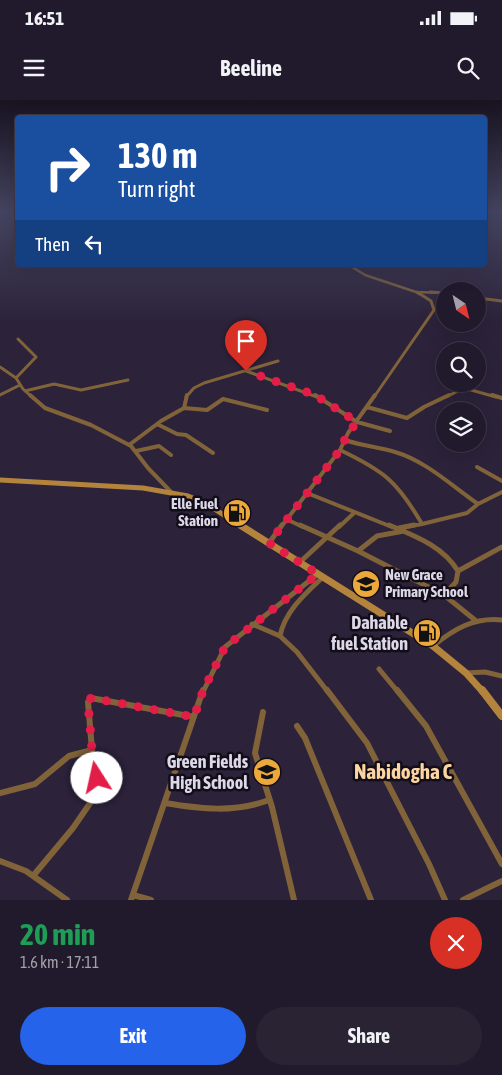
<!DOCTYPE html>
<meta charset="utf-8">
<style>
:root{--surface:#211a2c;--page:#292334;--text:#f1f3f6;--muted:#a2a1a9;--line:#3e3848;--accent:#2563eb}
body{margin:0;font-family:"Asap Condensed",sans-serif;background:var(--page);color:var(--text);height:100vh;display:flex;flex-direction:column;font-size:19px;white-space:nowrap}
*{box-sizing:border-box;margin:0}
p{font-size:16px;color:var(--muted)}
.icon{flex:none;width:28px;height:28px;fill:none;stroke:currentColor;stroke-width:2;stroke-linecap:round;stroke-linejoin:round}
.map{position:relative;height:800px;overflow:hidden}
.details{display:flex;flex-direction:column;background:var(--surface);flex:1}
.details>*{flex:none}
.guide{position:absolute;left:15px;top:15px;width:472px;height:152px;border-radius:5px;box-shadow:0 5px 20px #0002,0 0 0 1px var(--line);background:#1a4fa0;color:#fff;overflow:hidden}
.needle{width:32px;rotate:145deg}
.tools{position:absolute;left:436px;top:182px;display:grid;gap:10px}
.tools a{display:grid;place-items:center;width:50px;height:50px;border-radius:50%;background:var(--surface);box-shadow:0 5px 20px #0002,0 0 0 1px var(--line);font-size:25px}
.pin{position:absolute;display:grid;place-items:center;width:42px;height:42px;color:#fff;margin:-51px -21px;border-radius:50% 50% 50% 0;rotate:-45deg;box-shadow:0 0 5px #0007}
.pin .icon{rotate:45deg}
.me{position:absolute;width:55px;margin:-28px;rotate:350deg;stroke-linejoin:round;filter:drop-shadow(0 0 4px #0008)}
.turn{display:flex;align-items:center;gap:18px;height:105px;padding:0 20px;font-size:22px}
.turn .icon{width:65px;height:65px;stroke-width:2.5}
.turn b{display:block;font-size:35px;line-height:42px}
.then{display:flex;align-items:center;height:48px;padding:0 20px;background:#0003;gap:10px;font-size:19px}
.round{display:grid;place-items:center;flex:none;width:52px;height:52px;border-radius:26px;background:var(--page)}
.headline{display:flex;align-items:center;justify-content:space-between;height:85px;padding:0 20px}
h1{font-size:30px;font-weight:700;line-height:38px;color:#1e9e55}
.button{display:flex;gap:10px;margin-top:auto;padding:10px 20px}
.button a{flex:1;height:58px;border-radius:30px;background:var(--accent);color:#fff;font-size:20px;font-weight:700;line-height:58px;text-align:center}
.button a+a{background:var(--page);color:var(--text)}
.status{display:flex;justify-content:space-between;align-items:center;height:35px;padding:0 25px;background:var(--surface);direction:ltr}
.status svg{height:14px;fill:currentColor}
header{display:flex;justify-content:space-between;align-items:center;height:65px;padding:0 20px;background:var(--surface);font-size:22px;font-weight:700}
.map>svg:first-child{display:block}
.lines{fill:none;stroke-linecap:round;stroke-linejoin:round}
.street-far4{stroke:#816339;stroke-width:2.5}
.street-far3{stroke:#816339;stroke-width:3}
.street-far2{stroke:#816339;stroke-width:4}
.street-far1{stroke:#816339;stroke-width:5}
.street{stroke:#816339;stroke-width:6}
.secondary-far2{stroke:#b4833c;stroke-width:5}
.secondary-far1{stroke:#b4833c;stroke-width:7}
.secondary{stroke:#b4833c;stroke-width:8}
.route{stroke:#e11d48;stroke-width:9;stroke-dasharray:0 16.2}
.labels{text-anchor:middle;stroke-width:5;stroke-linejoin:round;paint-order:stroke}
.poi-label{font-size:15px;font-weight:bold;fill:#ddd7e8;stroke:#120e19;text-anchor:end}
.near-poi-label{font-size:18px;font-weight:bold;fill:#ddd7e8;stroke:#120e19;text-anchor:end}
.near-quarter-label{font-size:21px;font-weight:bold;fill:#fdd5a1;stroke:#120e19}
</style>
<div class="status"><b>16:51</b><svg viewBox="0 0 49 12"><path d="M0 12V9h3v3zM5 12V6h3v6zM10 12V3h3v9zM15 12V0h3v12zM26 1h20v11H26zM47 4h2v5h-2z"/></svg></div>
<header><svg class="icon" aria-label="menu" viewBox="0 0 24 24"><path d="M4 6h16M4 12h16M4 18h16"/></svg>Beeline<svg class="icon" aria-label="search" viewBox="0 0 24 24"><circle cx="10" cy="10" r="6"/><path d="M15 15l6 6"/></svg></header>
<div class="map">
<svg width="502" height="800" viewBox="0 0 502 800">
<rect width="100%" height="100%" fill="#2c223a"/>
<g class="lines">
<path class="street-far4" d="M485,112H487
M349,165L365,175L416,192L445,193
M416,192L419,194"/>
<path class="street-far3" d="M430,192L445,193
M478,198L502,201
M0,267L16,278L23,289L32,297
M246,271L317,297
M16,278L36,257L18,239
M25,291L54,284L81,290L128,280
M0,295L20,285
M186,297L194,288L204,283L278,261
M374,297L434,210L431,201L417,192
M446,297L464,288L496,297"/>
<path class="street-far2" d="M30,295L45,308L91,325L131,346L148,368L171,392
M315,295L357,322L390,331
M492,295L502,298
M367,307L407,318L424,307L449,295
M184,308L207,310L223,299L267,310
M157,324L177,334L186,335L213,353
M345,340C362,346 379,347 395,352C426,361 452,386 478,404L467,413L422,424
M129,345L161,321L184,308L187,295
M340,350C384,371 397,381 422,424L406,427
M136,351L159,346L171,355
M477,367L502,381
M307,393L392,427
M478,404L502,392
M288,420L303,427
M281,427L340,350L348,333L375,295
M339,427L354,413"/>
<path class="street-far1" d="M300,425L358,451L377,436L404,431
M389,425C415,436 443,446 458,471L456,482L444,495L475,520
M399,428L414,425
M269,443L282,425
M358,451L444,495
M299,463L340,425
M458,471L502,447
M323,477C305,494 285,511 280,536L297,552L328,592
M252,524L280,536
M433,546C454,529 474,517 502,520
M379,569L398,592
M466,573L485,572L502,576
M203,592L225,547L318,474"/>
<path class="street" d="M327,590L367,643L429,764L445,800
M397,590L426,626L502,764
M263,612L255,653L272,707L294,800
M297,626L305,638L371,800
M0,693L35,684L69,656L92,650
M165,703C201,709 234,713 269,700
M0,761L26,771L67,800
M33,776L73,728L95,696L97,678L92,650L88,602L91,598L194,617
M133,795L151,800
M131,800L203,590
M463,800L502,781"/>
<path class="secondary-far2" d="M0,380L143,388L188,396L207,404L242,427"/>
<path class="secondary-far1" d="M240,425L433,546L466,573L483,592"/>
<path class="secondary" d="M482,590L502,616"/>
</g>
<linearGradient id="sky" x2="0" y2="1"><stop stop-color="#181320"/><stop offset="0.5" stop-color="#454460"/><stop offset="1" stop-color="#454460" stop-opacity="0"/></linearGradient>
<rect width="502" height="224" fill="url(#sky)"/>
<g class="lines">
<path class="route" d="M97,678L92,650L88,602L91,598L194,617L203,591L225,547L318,474L269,443L340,350L348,333L357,322L315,295L246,271"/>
</g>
<defs>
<symbol id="fuel-disc" viewBox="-11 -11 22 22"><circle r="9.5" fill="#eda83c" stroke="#120e19"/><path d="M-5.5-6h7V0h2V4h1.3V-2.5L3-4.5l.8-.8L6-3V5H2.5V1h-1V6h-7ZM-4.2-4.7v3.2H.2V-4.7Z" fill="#111"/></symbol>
<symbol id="school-disc" viewBox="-11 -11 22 22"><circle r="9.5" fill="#eda83c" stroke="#120e19"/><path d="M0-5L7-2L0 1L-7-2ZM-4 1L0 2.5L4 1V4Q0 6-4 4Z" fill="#111"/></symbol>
</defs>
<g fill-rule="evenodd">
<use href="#fuel-disc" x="221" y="397" width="32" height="32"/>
<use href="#school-disc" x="350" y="468" width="32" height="32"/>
<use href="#fuel-disc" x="411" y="517" width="32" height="32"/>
<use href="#school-disc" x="251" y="656" width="32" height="32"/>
</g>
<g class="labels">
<g class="poi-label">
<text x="218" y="409">Elle Fuel<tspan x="218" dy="17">Station</tspan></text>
<text x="385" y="480" text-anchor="start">New Grace<tspan x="385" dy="17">Primary School</tspan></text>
</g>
<g class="near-poi-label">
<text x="408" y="529">Dahable<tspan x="408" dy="21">fuel Station</tspan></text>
<text x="248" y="668">Green Fields<tspan x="248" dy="21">High School</tspan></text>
</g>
<g class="near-quarter-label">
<text x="403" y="679">Nabidogha C</text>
</g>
</g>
</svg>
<div class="tools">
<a><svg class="needle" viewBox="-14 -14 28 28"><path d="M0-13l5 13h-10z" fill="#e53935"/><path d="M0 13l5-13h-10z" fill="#a2a1a9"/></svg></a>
<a><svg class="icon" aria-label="search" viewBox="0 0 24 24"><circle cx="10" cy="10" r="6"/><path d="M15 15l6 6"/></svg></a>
<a><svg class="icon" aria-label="layers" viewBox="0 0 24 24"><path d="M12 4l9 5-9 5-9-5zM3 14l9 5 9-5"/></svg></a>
</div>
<div class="pin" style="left:246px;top:271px;background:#d93025"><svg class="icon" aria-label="arrive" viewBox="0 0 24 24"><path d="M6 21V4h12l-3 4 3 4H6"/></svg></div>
<svg class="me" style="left:97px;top:678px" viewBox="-20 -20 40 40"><circle r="19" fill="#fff"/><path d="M0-13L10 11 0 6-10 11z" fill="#e11d48"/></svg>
<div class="guide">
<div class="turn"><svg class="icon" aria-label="right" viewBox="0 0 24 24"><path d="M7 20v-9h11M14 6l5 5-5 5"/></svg><div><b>130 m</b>Turn right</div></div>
<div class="then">Then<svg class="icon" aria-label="left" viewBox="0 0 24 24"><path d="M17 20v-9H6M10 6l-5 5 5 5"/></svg></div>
</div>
</div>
<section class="details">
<div class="headline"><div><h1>20 min</h1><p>1.6 km · 17:11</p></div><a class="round" style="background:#d93025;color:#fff"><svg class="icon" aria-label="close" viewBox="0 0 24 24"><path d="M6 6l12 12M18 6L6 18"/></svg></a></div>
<div class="button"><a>Exit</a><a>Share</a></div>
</section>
